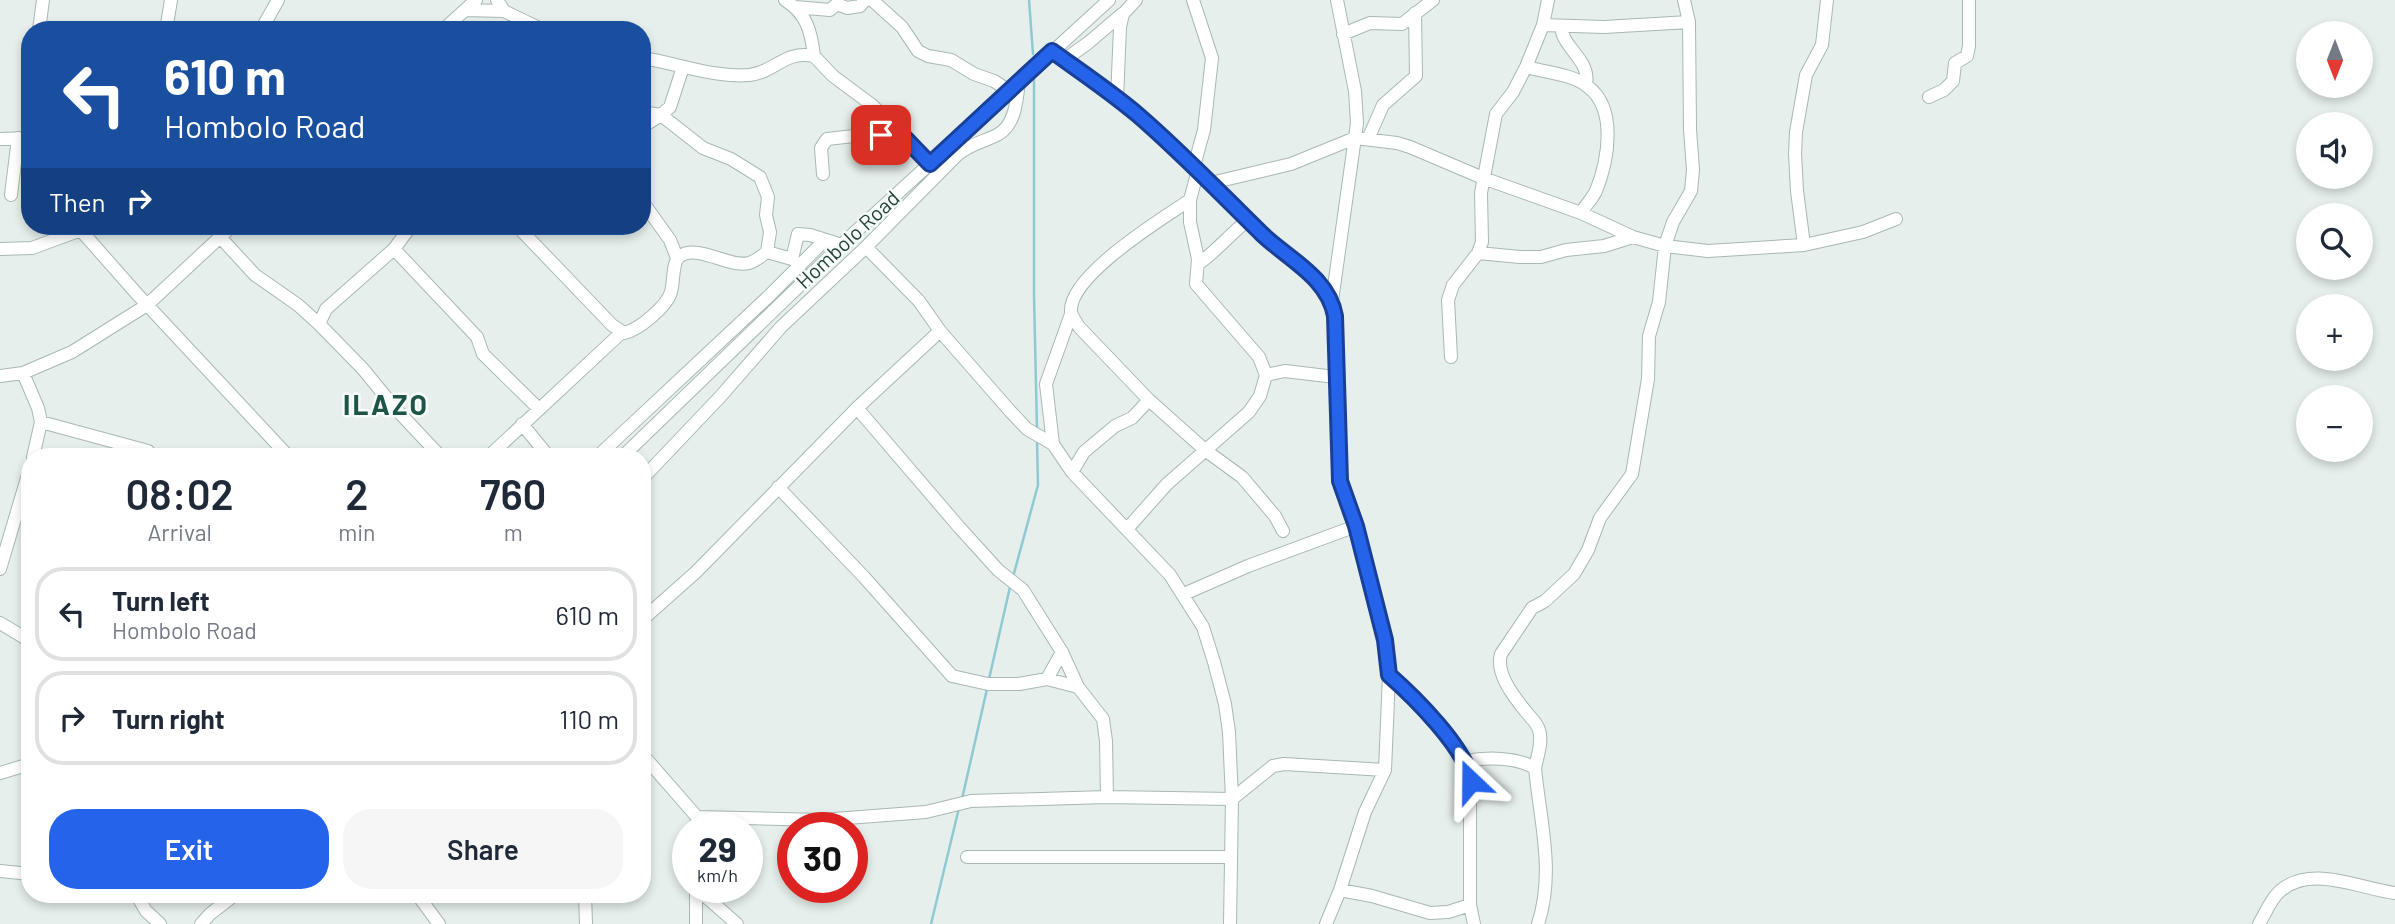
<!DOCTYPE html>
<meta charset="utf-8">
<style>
:root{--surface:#fff;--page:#f6f6f7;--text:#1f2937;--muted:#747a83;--line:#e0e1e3;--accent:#2563eb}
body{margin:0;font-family:Barlow,sans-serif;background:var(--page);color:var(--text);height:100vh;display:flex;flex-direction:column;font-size:26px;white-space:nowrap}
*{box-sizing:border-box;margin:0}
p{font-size:23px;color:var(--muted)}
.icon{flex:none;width:38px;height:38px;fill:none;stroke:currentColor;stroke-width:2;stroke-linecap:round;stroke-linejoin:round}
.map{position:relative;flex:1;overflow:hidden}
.drawer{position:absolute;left:21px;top:448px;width:630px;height:455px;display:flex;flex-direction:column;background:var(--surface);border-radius:28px;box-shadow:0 4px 10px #0003}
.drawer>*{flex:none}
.banner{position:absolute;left:21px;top:21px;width:630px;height:214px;border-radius:28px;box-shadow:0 4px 10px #0003;background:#1a4fa0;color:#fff;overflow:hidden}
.needle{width:46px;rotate:180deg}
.fabs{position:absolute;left:2296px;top:21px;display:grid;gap:14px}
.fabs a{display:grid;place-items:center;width:77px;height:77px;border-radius:50%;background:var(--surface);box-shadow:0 4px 10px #0003;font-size:35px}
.speed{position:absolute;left:672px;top:812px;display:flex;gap:14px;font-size:35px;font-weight:700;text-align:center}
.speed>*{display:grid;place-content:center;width:91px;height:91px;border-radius:50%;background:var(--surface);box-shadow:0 4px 10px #0003;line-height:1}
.speed small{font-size:18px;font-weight:400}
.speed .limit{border:10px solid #d22;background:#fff;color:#111}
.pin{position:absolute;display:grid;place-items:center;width:60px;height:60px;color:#fff;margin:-30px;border-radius:14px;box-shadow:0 4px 10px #0006}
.me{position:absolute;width:77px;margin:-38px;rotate:337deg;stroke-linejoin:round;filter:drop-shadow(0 0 5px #0008)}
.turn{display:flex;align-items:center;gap:24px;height:147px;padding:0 28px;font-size:32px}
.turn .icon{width:91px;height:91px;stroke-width:2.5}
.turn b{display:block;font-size:49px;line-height:60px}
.then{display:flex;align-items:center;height:66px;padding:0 28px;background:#0003;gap:14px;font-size:26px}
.eta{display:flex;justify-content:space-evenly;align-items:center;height:119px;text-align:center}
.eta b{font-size:42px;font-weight:600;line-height:49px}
.action{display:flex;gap:14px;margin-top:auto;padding:14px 28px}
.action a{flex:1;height:80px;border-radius:28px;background:var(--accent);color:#fff;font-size:28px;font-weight:600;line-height:80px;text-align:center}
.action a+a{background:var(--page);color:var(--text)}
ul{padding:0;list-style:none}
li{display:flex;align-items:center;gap:21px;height:94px;margin:0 14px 10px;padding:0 14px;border:4px solid var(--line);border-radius:28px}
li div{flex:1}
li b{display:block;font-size:26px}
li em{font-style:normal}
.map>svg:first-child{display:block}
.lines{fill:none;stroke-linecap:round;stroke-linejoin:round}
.stream{stroke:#8ec9d4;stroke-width:2.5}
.minor-casing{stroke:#a8b8b2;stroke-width:14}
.minor{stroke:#fff;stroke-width:12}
.route-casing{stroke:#184099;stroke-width:18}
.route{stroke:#2563eb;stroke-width:12}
.labels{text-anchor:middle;stroke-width:5;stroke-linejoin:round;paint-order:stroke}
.street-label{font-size:21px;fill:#24423a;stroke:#f7fbf9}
.district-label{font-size:28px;font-weight:bold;letter-spacing:2px;fill:#1f5548;stroke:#f7fbf9}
</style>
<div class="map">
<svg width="2395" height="924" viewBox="0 0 2395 924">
<rect width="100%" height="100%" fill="#e6efeb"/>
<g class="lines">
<path class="stream" d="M1029,0L1033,54
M1034,80V295L1037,430
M1013,577L1038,485L1037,440
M989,679L1010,587
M962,799L987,689
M931,924L959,808"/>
<defs>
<path id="minor" d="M497,0L504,11L543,30
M785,0C807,14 811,31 814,56
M872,0L902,27L918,51L928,56L951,60L974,74L994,81L1008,90
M1193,0L1212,58L1204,130L1194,166
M795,7L830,10L837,4L847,8L860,6L865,0
M465,10L504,11
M1543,25L1604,27L1689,22
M1561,26C1562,48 1591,60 1586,84
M39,30L43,0
M166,30L171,0
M261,30L278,0
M443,30L476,0
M1343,34L1370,23L1402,24L1433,0
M1052,51L1143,120L1268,240L1317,281L1332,301L1336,347L1335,377L1340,481L1356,526L1385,640L1389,675L1385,770L1365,812L1340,890L1326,924
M642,58C677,63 713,78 749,75C776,72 784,50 814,56L833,76L872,105L930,164
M1064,60L1088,43L1122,14
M1526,67C1544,72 1572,74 1587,86C1618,108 1608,161 1596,191C1592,199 1585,206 1581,213
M1929,97L1944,90L1953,81L1955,63L1967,56L1969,46V0
M1117,99L1120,27L1123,14L1136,0
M642,112L661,115L670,107L683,67
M642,127L661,115L703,148L731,159L760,177L768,197L766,215L770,232L767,252
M0,139L30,138
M1368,139L1383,105L1416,76L1415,13
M823,174L821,148L827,139L872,134L902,135
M1211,183L1291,164L1355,138L1397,143L1410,147L1483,178L1581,213L1633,237L1665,246L1708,251L1804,245L1863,232L1896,219
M11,195L18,138
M642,201L670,240L677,258
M77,226L137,294L289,457
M517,226L612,325L624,333C639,330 667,306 671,292C674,282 672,261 680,256C699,244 729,268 749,263C756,261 761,256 767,252L792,259L798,234L810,235L842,245
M220,237L255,275L298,305L319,324L363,369L394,407L441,457
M1804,245L1797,191L1795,154L1796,132L1806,75L1822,45L1827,0
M866,247L919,301L940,331L1010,411L1027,429L1053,444
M0,249L32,248L81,230
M394,249L477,337L483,354L538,408
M1478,253L1520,257H1541L1566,250L1604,246L1633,237
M1198,264C1217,251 1230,234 1248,220
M1332,301L1357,123L1355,91L1337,0
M1071,314L1046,384L1053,444L1072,472L1170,575L1203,627L1214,662L1225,704L1229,732L1232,799L1230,924
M319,324L326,309L394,249L411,226
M1451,357L1448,300L1453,285L1478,253L1482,242L1481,193L1496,114L1513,92L1526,67L1543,25L1548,0
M23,373L38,408L41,422L33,457
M1266,375L1285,371L1335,377
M0,376L23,373L72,352L147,305L232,226
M1149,400L1079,327C1076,322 1072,317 1071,312C1068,276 1163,218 1190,200
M857,408L959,527L998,570L1023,590L1062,652L1078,687L1103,719L1106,741L1107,797L1232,799L1273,766L1284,764L1385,770
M41,422L148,451L153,457
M522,424L549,457
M488,457L621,333
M597,457L770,295L825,240
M622,457L853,234L1109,0
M1072,472L1084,452L1115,426L1132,418L1149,400L1205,450L1242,477L1275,516L1283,531
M642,479L720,397L781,327L866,247L957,155C970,144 983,142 997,135C1016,125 1017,99 1019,80
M778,487L864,577L952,676L988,684H1019L1047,679L1078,687
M1127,529L1167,484L1249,412L1260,396L1266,375L1259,357L1196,284L1198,259L1190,222V200L1198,170
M0,569L30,468
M1184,594L1248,566L1356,526
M642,620L696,572L857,408L940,331
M0,623L30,641
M1389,675L1411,694L1460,753L1470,773V905L1474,924
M1047,679L1062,652
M642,754L697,817L696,828
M1465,761C1487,757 1516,757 1535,768C1540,821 1555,872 1538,924
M1535,768C1537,757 1543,742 1539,730C1537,723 1531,718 1527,713C1515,698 1495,674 1501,654L1532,608L1545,601L1574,574L1588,550L1600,518L1632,474L1648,379L1649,336L1659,302L1665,246L1673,222L1691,191L1693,170L1690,129L1689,22L1684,0
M0,773L30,764
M697,817L821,820L926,812L971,801L1107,797
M967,857H1231
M0,871L30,874
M696,887V924
M696,888L737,924
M1340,890L1372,896L1430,913L1448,912L1470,905
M136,894L146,911L160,924
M417,894L439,924
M585,894L586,924
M201,924L210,914L236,894
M2259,924C2265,914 2271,899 2279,892C2310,863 2360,889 2395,893"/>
</defs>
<use href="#minor" class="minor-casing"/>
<use href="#minor" class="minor"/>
</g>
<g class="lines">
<defs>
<path id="route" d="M881,135H902L930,164L1052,51C1081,72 1111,92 1138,115C1181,152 1221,194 1262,234C1288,259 1328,277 1335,316L1340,481L1356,526L1385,640L1389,675C1413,696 1467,749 1471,781"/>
</defs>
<use href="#route" class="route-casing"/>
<use href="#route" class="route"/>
</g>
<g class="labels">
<g class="street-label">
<text transform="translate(848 240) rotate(-43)" y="7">Hombolo Road</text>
</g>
<g class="district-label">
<text x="386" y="415">ILAZO</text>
</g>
</g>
</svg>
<div class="fabs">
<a><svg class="needle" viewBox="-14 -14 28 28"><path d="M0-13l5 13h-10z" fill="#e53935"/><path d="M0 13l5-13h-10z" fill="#747a83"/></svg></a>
<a><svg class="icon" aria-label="sound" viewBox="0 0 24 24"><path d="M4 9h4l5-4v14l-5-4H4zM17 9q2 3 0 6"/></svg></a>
<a><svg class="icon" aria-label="search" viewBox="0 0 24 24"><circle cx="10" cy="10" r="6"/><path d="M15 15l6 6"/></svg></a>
<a>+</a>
<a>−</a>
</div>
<div class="speed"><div>29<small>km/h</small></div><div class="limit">30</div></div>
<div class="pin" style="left:881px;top:135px;background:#d93025"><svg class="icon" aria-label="arrive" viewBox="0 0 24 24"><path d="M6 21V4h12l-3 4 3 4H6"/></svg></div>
<svg class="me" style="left:1471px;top:781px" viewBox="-20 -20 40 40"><path d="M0-17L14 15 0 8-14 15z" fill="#2563eb" stroke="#fff" stroke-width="4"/></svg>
<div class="banner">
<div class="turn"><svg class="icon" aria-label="left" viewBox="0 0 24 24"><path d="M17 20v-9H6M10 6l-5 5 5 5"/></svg><div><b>610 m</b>Hombolo Road</div></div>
<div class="then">Then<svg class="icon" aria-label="right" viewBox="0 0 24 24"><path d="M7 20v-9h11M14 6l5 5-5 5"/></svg></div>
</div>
<section class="drawer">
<div class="eta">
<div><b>08:02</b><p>Arrival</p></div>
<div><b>2</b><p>min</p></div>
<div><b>760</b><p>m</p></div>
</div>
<ul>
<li><svg class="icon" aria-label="left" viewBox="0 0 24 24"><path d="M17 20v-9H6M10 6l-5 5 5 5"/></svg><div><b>Turn left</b><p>Hombolo Road</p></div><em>610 m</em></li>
<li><svg class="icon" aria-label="right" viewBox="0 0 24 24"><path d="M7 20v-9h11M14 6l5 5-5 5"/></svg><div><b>Turn right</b></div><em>110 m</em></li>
</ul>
<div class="action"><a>Exit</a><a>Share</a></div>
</section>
</div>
